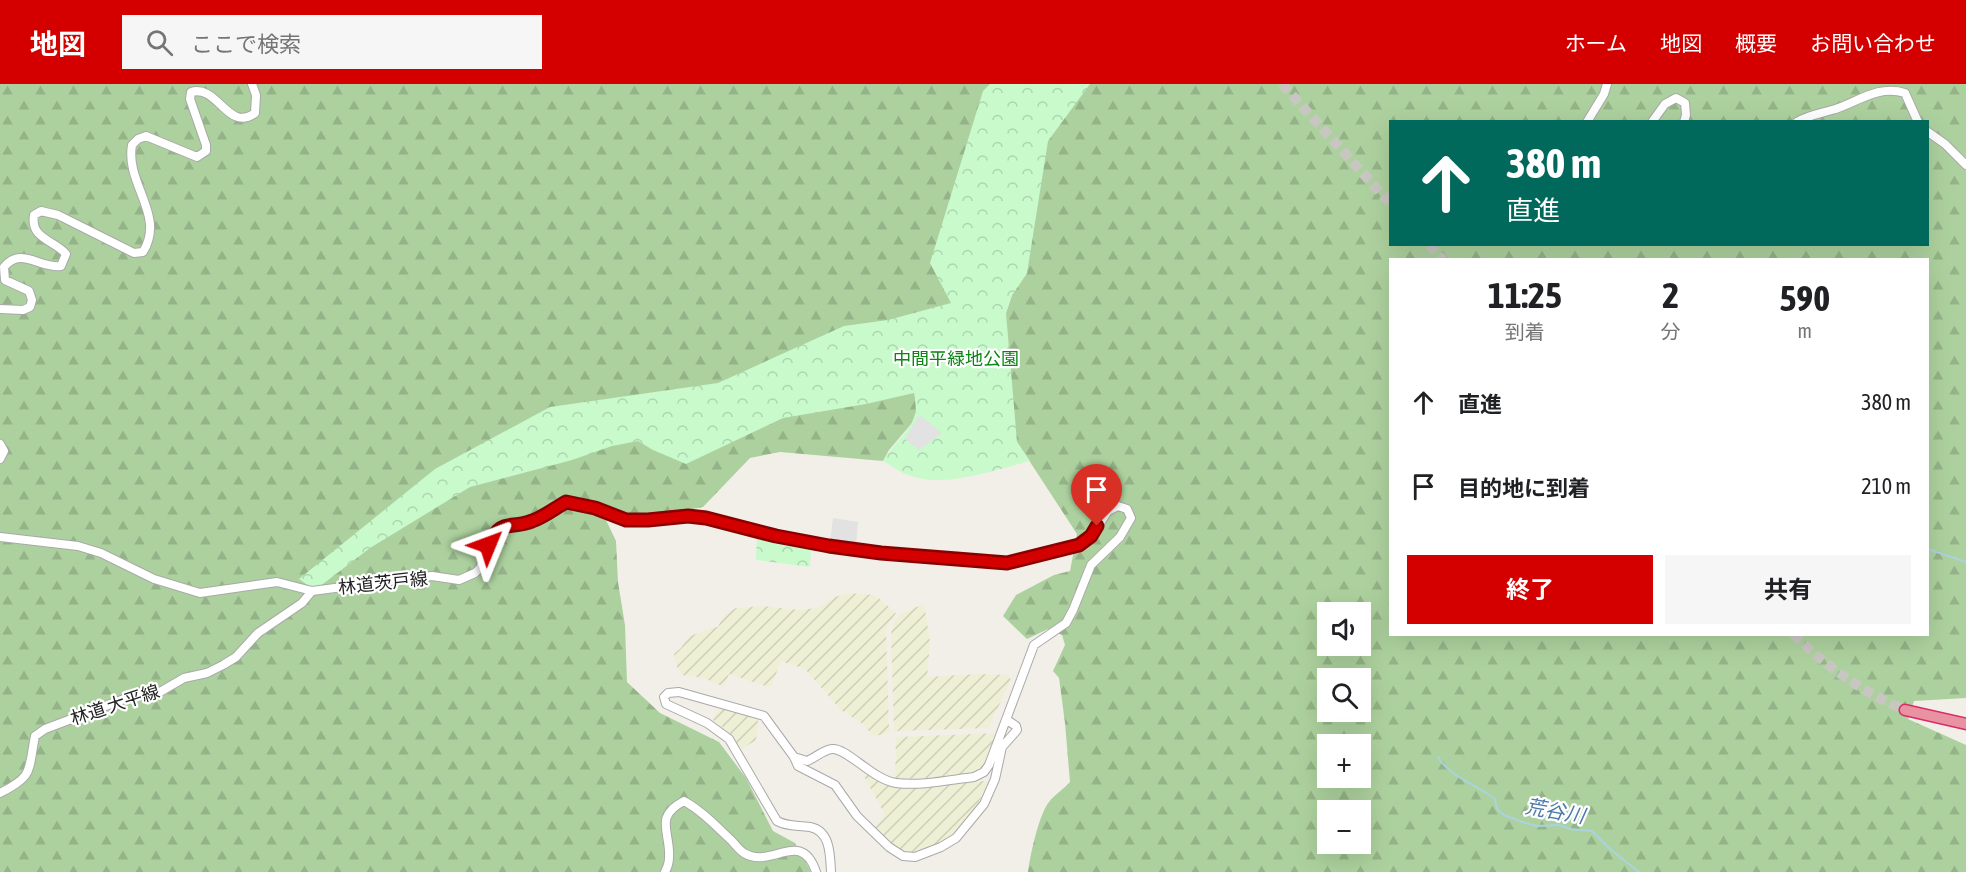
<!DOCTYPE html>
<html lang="ja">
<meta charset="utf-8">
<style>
:root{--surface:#fff;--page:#f6f6f6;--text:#202124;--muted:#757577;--accent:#d40000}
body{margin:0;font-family:"Asap Condensed","Noto Sans JP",sans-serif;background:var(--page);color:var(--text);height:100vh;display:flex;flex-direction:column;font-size:22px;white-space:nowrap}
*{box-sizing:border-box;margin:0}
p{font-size:20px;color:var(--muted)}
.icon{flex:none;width:33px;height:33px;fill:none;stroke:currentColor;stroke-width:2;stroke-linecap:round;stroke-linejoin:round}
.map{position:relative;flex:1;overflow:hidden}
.details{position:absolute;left:1389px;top:174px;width:540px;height:378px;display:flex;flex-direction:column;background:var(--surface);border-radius:0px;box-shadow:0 6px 24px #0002}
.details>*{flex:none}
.hud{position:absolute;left:1389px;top:36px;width:540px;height:126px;border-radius:0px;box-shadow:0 6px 24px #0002;background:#00695c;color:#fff;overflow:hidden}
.fabs{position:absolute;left:1317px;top:518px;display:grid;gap:12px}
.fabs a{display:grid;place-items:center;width:54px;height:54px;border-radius:0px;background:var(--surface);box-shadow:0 6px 24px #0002;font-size:30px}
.pin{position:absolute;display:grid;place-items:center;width:51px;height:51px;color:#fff;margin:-62px -26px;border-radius:50% 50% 50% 0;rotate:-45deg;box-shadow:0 0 6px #0007}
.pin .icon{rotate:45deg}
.me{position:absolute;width:66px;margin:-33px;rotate:46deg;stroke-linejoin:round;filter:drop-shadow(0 0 4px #0008)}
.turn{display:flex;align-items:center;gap:21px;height:126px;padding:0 18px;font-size:27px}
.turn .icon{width:78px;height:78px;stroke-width:2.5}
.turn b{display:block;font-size:42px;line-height:51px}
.eta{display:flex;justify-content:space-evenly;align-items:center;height:102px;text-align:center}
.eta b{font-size:36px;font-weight:700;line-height:42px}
.primary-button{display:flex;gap:12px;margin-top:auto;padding:12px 18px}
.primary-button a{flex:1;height:69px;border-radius:0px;background:var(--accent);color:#fff;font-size:24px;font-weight:700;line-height:69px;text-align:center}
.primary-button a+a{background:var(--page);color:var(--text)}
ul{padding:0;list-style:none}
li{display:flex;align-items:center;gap:18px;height:84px;padding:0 18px}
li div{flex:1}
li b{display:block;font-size:22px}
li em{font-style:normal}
header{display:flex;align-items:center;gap:36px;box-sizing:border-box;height:84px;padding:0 30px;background:var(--accent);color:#fff}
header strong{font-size:28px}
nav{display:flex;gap:33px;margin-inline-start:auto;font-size:21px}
.search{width:420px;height:54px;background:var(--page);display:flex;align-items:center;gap:15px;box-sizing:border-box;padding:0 21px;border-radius:0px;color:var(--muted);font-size:22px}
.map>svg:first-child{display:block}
.farmland{fill:url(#farmland-furrows)}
.forest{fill:url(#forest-firs);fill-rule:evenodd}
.park{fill:url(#park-crowns)}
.parking{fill:#e2e2e2}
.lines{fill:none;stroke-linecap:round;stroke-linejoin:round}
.stream{stroke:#aad3df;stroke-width:2}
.highway-tunnel{stroke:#c8c6c1;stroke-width:10;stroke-dasharray:10 5;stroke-linecap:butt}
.minor-casing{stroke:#a9a9a9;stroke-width:10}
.highway-casing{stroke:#dc2a67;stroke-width:13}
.minor{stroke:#fff;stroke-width:8}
.highway{stroke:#e892a2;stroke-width:10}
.route-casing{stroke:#8a0000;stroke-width:15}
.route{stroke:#d40000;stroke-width:10}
.labels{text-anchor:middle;stroke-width:4.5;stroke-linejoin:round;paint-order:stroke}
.park-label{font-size:18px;fill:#0c8416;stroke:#fff}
.street-label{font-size:18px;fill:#222;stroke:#fff}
.water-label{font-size:20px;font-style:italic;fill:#4a7aab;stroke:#fff}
</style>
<header>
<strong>地図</strong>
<div class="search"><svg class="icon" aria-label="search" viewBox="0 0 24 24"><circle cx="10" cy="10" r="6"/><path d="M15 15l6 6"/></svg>ここで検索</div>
<nav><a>ホーム</a><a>地図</a><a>概要</a><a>お問い合わせ</a></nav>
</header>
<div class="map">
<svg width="1966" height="788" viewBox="0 0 1966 788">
<defs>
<pattern id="farmland-furrows" width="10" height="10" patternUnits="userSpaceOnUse" patternTransform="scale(1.5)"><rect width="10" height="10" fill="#eef0d5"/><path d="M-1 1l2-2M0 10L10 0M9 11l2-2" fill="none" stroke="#ccceb7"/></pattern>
<pattern id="forest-firs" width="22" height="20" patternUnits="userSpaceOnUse" patternTransform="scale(1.5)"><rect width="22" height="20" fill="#add19e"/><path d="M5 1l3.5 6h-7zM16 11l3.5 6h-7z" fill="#95b388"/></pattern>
<pattern id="park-crowns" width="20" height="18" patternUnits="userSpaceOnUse" patternTransform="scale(1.5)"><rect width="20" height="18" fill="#c8facc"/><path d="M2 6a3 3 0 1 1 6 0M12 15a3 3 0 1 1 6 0" fill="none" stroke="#acd6af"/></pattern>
</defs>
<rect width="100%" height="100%" fill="#f2efe9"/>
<path class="farmland" d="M848,509L875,511L896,529L886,544L889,647L885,650L873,652L863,640L841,626L805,585L781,577L772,600L769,603L729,590L724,603L704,594L682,591L677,583L674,570L681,564L688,553L711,544L718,543L724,531L736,524L763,522L799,526L817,524L835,513Z
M924,520L930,558L927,593L979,590L1009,591L1011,597L988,644L894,647L891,550L893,540L900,530Z
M719,624L752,633L758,637L756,656L742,665L729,648L713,636Z
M999,649L989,676L979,688L956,693L895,695L896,654L899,653Z
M867,689L892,701L988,697L978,720L949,755L909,771L901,768L874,744L885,731L864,692Z"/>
<path class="forest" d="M0,0H1966V614L1914,617L1908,635L1966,661V788H1028C1030,772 1039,730 1049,718C1054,711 1064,705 1070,698L1065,639L1059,594L1053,587L1065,561L1062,551L1048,545L1027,555L1003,532L1016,511L1054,491L1070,487L1077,450L1017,358L1004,351L1006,229L1012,211L1027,189L952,219L915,309L916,328L912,339L889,366L883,377L780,368L750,374L703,423L654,432L606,436L616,457L618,498L625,541L627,598L660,629L719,658L746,694L773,747L795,759L811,788H0ZM1390,38H1928V160H1390ZM1390,176H1928V550H1390ZM1328,528H1360V561H1328ZM1328,594H1360V627H1328ZM1328,660H1360V693H1328ZM1328,726H1360V759H1328Z"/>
<path class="park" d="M990,0H1090L1048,57L1027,189L1012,211L1006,229L1017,358L1030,377C994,386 943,405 908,391C899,388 891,381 883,377C891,363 914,343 916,328C917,323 915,314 914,309L866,320L783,334L686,380L653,366L638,357L612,362L572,376L470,403L370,464L315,506L299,495L435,385L550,323L718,299L844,242L888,236L951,219L930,179L983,7Z
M757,451L811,463L810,483L756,476Z"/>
<path class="parking" d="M921,332L942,349L919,366L905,355L918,333Z
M833,434L858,438L856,462L830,459Z"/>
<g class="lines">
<path class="stream" d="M1928,465L1966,478
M1438,673C1450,693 1477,701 1495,715L1497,725L1504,731L1522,738L1536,742L1559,741L1570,745L1592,747L1610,765L1639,788"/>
<path class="highway-tunnel" d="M1282,0L1390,119
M1429,160L1443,176
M1793,550C1826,582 1862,608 1905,626"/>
<defs>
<path id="minor" d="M1587,38L1604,10L1607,0
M1652,38L1665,20L1676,14L1685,19L1686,31L1684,38
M1797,38C1809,31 1819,30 1832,26C1855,20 1877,0 1905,9L1918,38
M1928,48L1945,60L1966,81
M0,225L23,226L30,223L32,216L29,207L5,196L4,183C21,162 40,185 61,182L66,170C54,156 30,155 34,131L41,127L58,131L134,169L143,168C166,131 125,100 132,61L138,55L146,52L197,73L206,67V61L190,15L191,8C218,0 228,49 255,29L256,11L252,0
M0,360L4,367L0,375
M0,453L78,462L101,469L154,495L200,509L277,498L312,507L411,494L432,492L459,496L475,489L480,484L488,461L493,452L501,445L510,440L529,439L566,418L595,424L626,436L648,437L688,432L707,434L776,452L829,462L881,469L1007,479L1079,461L1091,452L1108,427L1118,422L1127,425L1131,434L1120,453L1091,481L1073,526L1066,539L1034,561L989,681L984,688L974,693C949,696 921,702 896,699C873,696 846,663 832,665C823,666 815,674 807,677L794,673
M0,709C34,692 28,687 35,652L45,645L132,612L160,608L184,594L207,589L223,581L236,573L258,549L302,519L312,507
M665,788C667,784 669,779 669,774C671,748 653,733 684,717C702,727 716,742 731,756C735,760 739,766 744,769C771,786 801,743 816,788
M831,788C830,772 831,747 810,743C798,741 788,743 777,737L729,655L707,639L666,620L664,613L668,609L679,608L764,632L794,673L798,682L835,701L857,732L889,763L903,772L915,773L941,763L956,754L984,720L995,695L1002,663L1017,646L1016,642L1007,636"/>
<path id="highway" d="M1905,626L1966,640"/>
</defs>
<use href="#minor" class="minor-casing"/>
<use href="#highway" class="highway-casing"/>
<use href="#minor" class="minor"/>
<use href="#highway" class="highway"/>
</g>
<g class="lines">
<defs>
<path id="route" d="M488,461C503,433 510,446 532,437C544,433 555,424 566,418L595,424L626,436H648L688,432L706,434L776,452L829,462L881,469L1007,479L1079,461L1091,452L1097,442"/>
</defs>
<use href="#route" class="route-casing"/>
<use href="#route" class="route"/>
</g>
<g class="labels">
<g class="park-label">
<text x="956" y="281">中間平緑地公園</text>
</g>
<g class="street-label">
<text transform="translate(383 499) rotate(-6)" y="6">林道茨戸線</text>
<text transform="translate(115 621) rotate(-18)" y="6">林道 大平線</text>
</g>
<g class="water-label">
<text transform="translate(1555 727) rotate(10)" y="7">荒谷川</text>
</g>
</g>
</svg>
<div class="fabs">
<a><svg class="icon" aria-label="sound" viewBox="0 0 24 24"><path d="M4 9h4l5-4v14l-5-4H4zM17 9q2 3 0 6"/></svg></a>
<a><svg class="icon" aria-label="search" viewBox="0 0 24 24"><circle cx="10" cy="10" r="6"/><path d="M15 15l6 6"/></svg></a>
<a>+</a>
<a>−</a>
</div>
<div class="pin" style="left:1097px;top:442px;background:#d93025"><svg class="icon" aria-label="arrive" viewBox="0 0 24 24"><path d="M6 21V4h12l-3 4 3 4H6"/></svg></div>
<svg class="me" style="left:488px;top:461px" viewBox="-20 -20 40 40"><path d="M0-17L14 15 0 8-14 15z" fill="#d40000" stroke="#fff" stroke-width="4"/></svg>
<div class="hud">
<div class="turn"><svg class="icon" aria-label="ahead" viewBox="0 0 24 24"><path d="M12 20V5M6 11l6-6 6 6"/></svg><div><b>380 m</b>直進</div></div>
</div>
<section class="details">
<div class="eta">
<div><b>11:25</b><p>到着</p></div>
<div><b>2</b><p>分</p></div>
<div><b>590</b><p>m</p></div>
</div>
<ul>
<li><svg class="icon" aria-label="ahead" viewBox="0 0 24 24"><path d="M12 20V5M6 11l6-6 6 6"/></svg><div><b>直進</b></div><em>380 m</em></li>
<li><svg class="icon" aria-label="arrive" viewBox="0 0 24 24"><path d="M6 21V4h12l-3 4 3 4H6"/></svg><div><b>目的地に到着</b></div><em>210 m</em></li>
</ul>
<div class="primary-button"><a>終了</a><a>共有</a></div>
</section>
</div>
